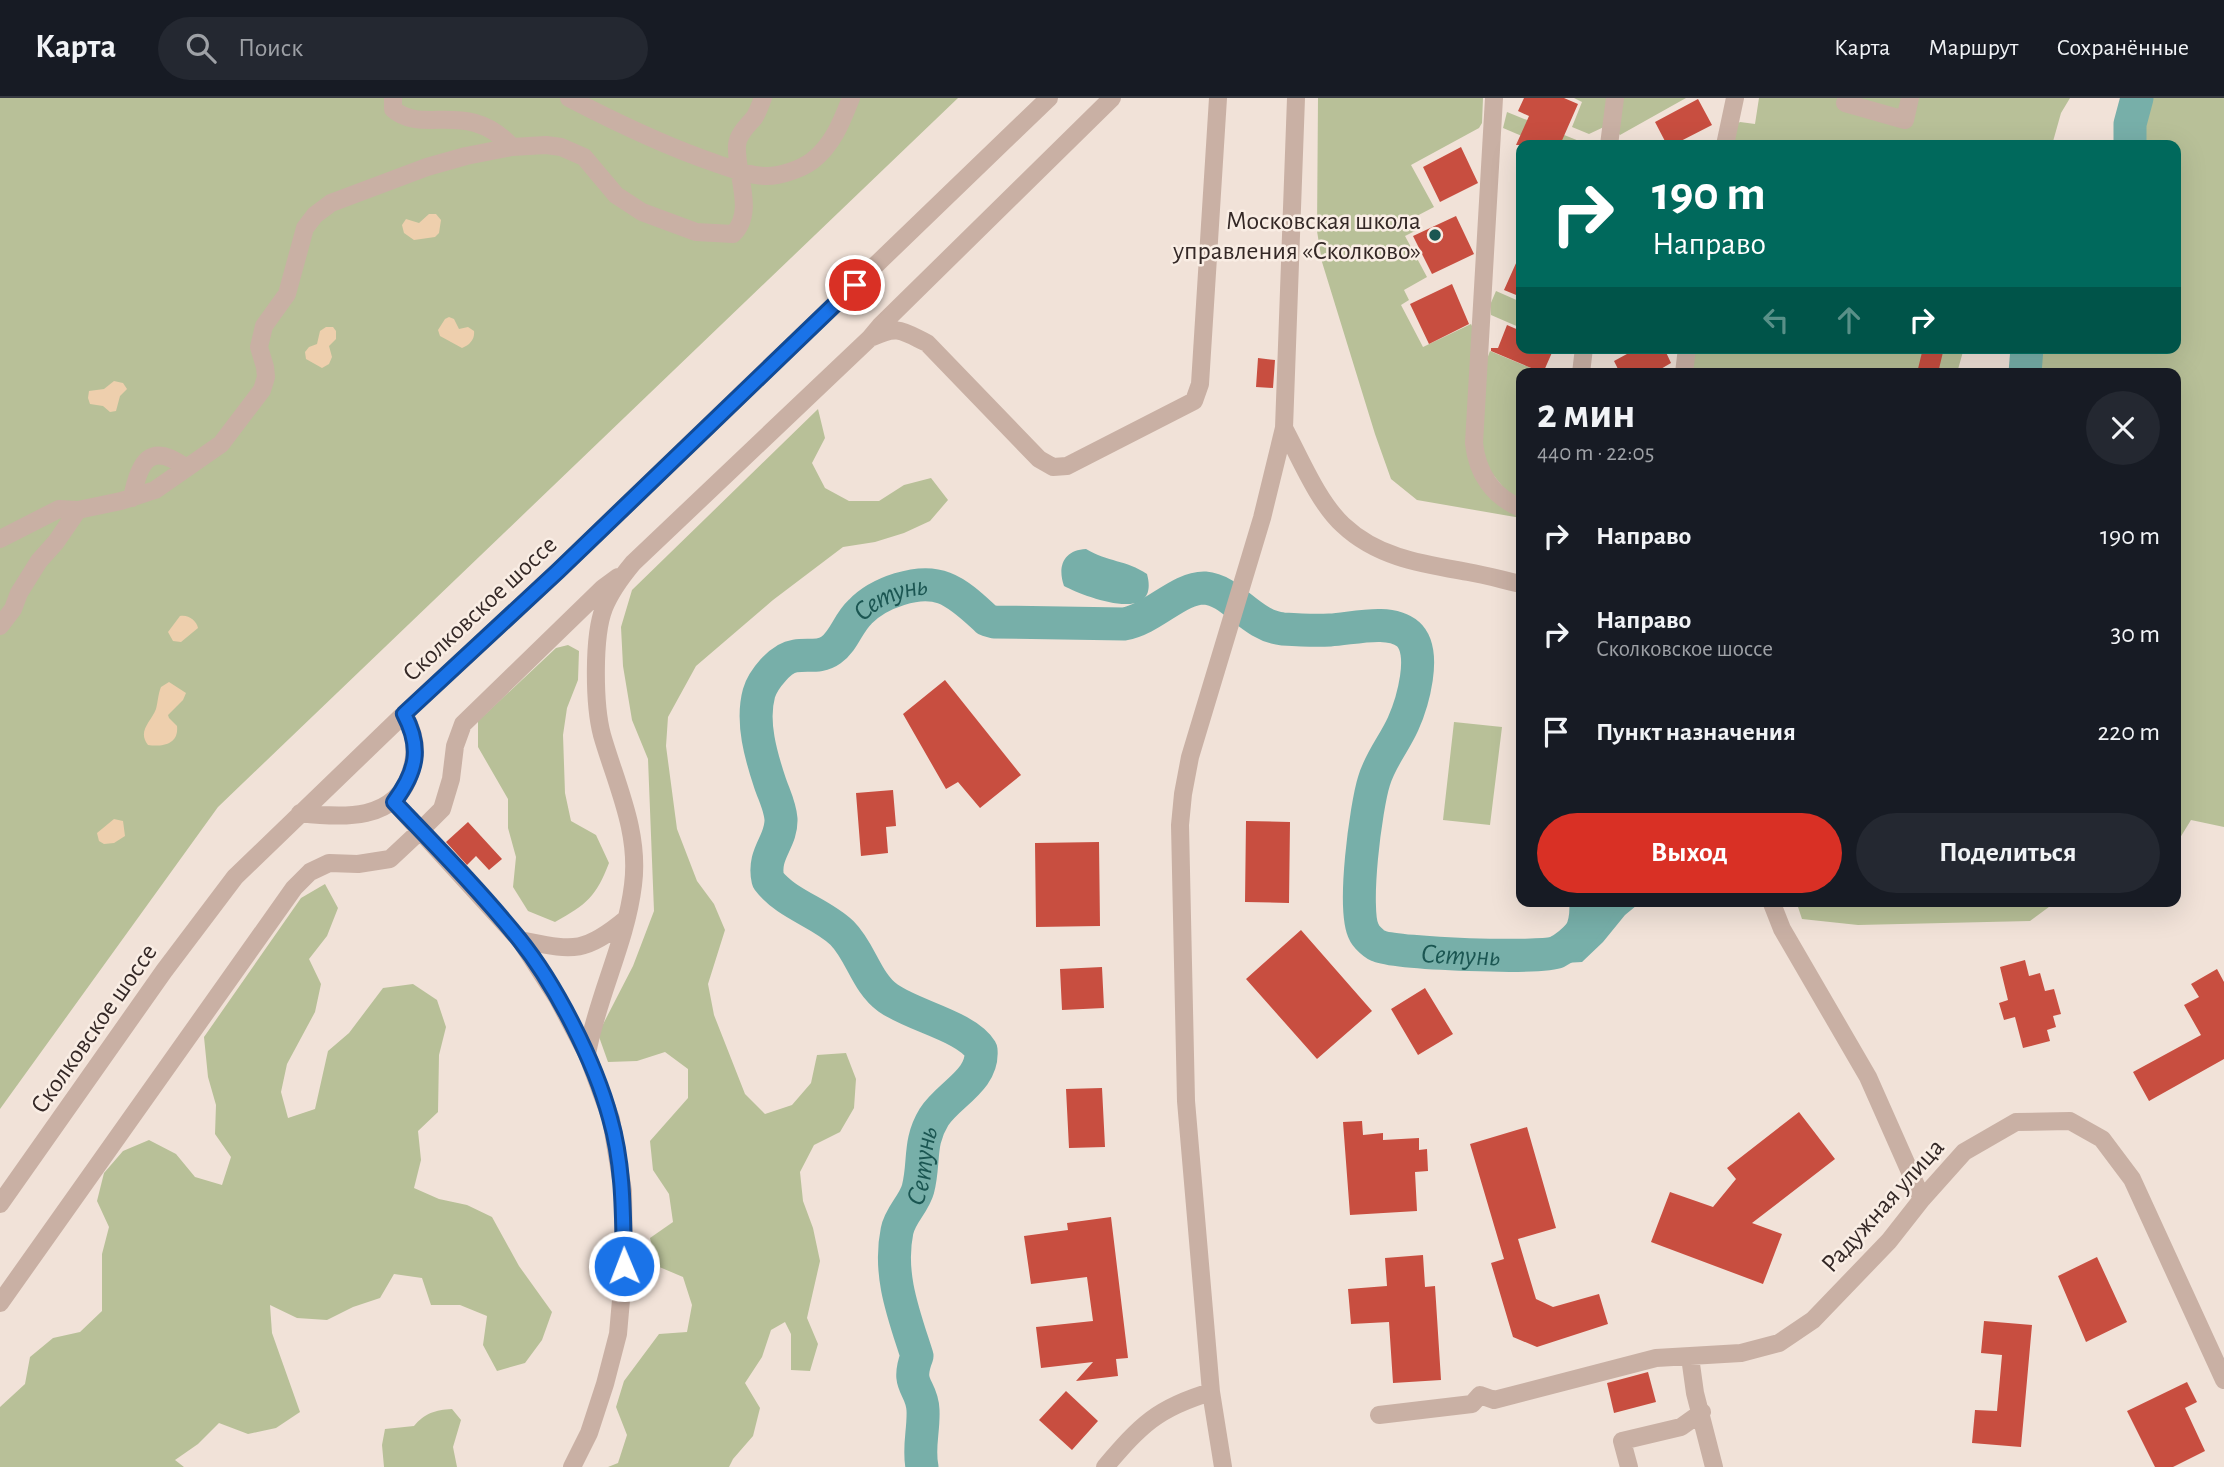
<!DOCTYPE html>
<html lang="ru">
<meta charset="utf-8">
<style>
:root{--surface:#171b24;--page:#242831;--text:#f1f3f6;--muted:#9ea1a6;--line:#363941;--accent:#d93025}
body{margin:0;font-family:"Alegreya Sans",sans-serif;background:var(--page);color:var(--text);height:100vh;display:flex;flex-direction:column;font-size:26px;white-space:nowrap}
*{box-sizing:border-box;margin:0}
p{font-size:23px;color:var(--muted)}
.icon{flex:none;width:38px;height:38px;fill:none;stroke:currentColor;stroke-width:2;stroke-linecap:round;stroke-linejoin:round}
.map{position:relative;flex:1;overflow:hidden}
.drawer{position:absolute;left:1516px;top:270px;width:665px;height:539px;display:flex;flex-direction:column;background:var(--surface);border-radius:14px;box-shadow:0 7px 28px #0002}
.drawer>*{flex:none}
.guide{position:absolute;left:1516px;top:42px;width:665px;height:214px;border-radius:14px;box-shadow:0 7px 28px #0002;background:#00695c;color:#fff;overflow:hidden}
.pin{position:absolute;display:grid;place-items:center;width:60px;height:60px;color:#fff;margin:-30px;border:4px solid #fff;border-radius:50%;box-shadow:0 2px 7px #0007}
.me{position:absolute;width:77px;margin:-38px;rotate:359deg;stroke-linejoin:round;filter:drop-shadow(0 0 5px #0008)}
.turn{display:flex;align-items:center;gap:24px;height:147px;padding:0 21px;font-size:32px}
.turn .icon{width:91px;height:91px;stroke-width:2.5}
.turn b{display:block;font-size:49px;line-height:60px}
.lanes{display:flex;align-items:center;height:66px;padding:0 21px;background:#0003;justify-content:center;gap:35px;direction:ltr}
.lanes .off{opacity:.35}
.round{display:grid;place-items:center;flex:none;width:74px;height:74px;border-radius:37px;background:var(--page)}
.head{display:flex;align-items:center;justify-content:space-between;height:119px;padding:0 21px}
h1{font-size:42px;font-weight:600;line-height:52px}
.button{display:flex;gap:14px;margin-top:auto;padding:14px 21px}
.button a{flex:1;height:80px;border-radius:42px;background:var(--accent);color:#fff;font-size:28px;font-weight:600;line-height:80px;text-align:center}
.button a+a{background:var(--page);color:var(--text)}
ul{padding:0;list-style:none}
li{display:flex;align-items:center;gap:21px;height:98px;padding:0 21px}
li div{flex:1}
li b{display:block;font-size:26px}
li em{font-style:normal}
header{display:flex;align-items:center;gap:42px;box-sizing:border-box;height:98px;padding:0 35px;background:var(--surface);border-bottom:2px solid var(--line)}
header strong{font-size:33px}
nav{display:flex;gap:38px;margin-inline-start:auto;font-size:24px}
.search{width:490px;height:63px;background:var(--page);display:flex;align-items:center;gap:18px;box-sizing:border-box;padding:0 24px;border-radius:38px;color:var(--muted);font-size:26px}
.map>svg:first-child{display:block}
.green{fill:#b8c098}
.sand{fill:#eecfad}
.water{fill:#77afa9}
.lines{fill:none;stroke-linecap:round;stroke-linejoin:round}
.river{stroke:#77afa9;stroke-width:33}
.building{fill:#c84e40}
.minor{stroke:#c9b0a4;stroke-width:18}
.route-casing{stroke:#114b97;stroke-width:18}
.route{stroke:#1a73e8;stroke-width:12}
.poi-dot{fill:#1b5652;stroke:#f9ede4;stroke-width:2.5}
.labels{text-anchor:middle;stroke-width:5;stroke-linejoin:round;paint-order:stroke}
.poi-label{font-size:26px;fill:#342826;stroke:#f9ede4;text-anchor:end}
.street-label{font-size:26px;fill:#342826;stroke:#f9ede4}
.water-label{font-size:28px;font-style:italic;fill:#1b5652;stroke:#f9ede4}
</style>
<header>
<strong>Карта</strong>
<div class="search"><svg class="icon" aria-label="search" viewBox="0 0 24 24"><circle cx="10" cy="10" r="6"/><path d="M15 15l6 6"/></svg>Поиск</div>
<nav><a>Карта</a><a>Маршрут</a><a>Сохранённые</a></nav>
</header>
<div class="map">
<svg width="2224" height="1369" viewBox="0 0 2224 1369">
<rect width="100%" height="100%" fill="#f1e2d8"/>
<path class="green" d="M0,0H958L218,709L0,1011Z
M1318,0H1483L1482,25L1479,30L1411,67L1434,109L1411,121L1417,132L1405,138L1427,179L1404,192L1409,202L1401,207L1423,249L1471,226L1473,230L1468,345L1521,416V420L1417,402L1391,381L1375,336L1322,164L1317,133Z
M1574,0H1609L1606,28L1589,36L1572,29L1582,4Z
M1620,0H1686L1620,37L1616,33Z
M1759,0H2070L2061,15L2052,47H1732L1737,26L1740,24L1755,26Z
M2137,0H2224V729L2191,722L2175,748V275H2025L2027,250H2175V47H2130V26Z
M1507,14L1589,47H1543L1503,30Z
M1496,193L1521,204V230L1491,217L1490,207Z
M1694,250H1964L1957,275H1692Z
M1490,253L1543,275H1521V403L1511,399L1482,363L1484,269Z
M818,311L825,340L812,365L825,390L849,403H879L904,387L931,380L948,402L930,423L904,435L875,444L843,449L773,502L696,568L668,619L666,648L677,731L697,783L714,806L725,832L708,886L714,917L745,996L765,1016L792,1007L811,985L817,957L846,955L856,981L854,1010L840,1034L814,1047L800,1074L803,1103L813,1130L820,1163L807,1220L818,1246L810,1273L791,1272V1236L785,1224L771,1232L762,1259L745,1285L760,1310L753,1338L733,1361L729,1369H608L618,1365L627,1337L616,1309L624,1283L659,1236L687,1234L692,1207L683,1179L657,1168L650,1140L673,1124L669,1096L653,1072L650,1043L688,1000V971L665,954L637,963L608,964L598,936L633,868L654,813L648,661L632,622L623,568L621,529L632,492Z
M568,547L579,553L578,582L567,610L563,637L565,695L571,723L596,737L609,765C596,799 587,806 555,824L528,813L513,789L516,759L508,730V701L478,649V623L556,550Z
M1454,624L1502,629L1490,727L1443,722Z
M325,786L338,810L327,838L309,861L321,886L315,914L287,966L281,994L288,1020L315,1011L328,953L349,935L383,890L413,886L437,902L446,929L439,957L438,1014L418,1033L421,1062L414,1090L439,1101L467,1107L492,1119L519,1168L552,1214L542,1242L525,1265L497,1273L483,1247L487,1218L460,1207H431L422,1180L394,1176L380,1200L353,1209L327,1222L297,1220L270,1207L272,1235L300,1314L276,1330L248,1336L219,1325L198,1346L175,1362L184,1369H0V1309L25,1286L30,1259L53,1240L80,1234L102,1213V1156L109,1129L97,1103L104,1075L123,1053L149,1042L176,1056L195,1079L222,1087L231,1059L215,1036L216,1007L208,979L204,939L301,800Z
M1796,803H2057L2030,823L1858,827L1802,821Z
M452,1311L461,1322L453,1349L457,1369H384L382,1347L385,1331L414,1328C425,1315 435,1312 452,1311Z"/>
<path class="sand" d="M429,116H436L441,122L439,135L435,139L414,142L404,135L402,127L406,121L419,125Z
M449,219L454,221L459,231L468,229L474,233C475,241 470,247 462,250L440,238L438,232L445,221Z
M326,229H333L336,233V241L329,248L332,259L329,266L322,270L306,261L305,254L309,249L317,246L320,233Z
M114,283L123,285L127,291L120,298L116,313L110,314L103,308L90,306L88,300L89,293L104,291Z
M180,518C188,516 197,523 198,530L181,544L173,543L168,534Z
M169,584L186,595L183,602L168,617L169,620L177,628C179,646 163,649 148,647C137,633 151,624 156,611C158,604 158,596 161,589Z
M114,721L123,723L125,738L114,745L104,746L99,743L97,735Z"/>
<path class="water" d="M1086,451C1108,464 1126,462 1147,476C1161,528 1085,499 1064,488C1057,468 1064,452 1086,451Z
M1569,803H1642L1625,817L1603,844L1582,864L1510,868L1515,847C1546,846 1573,842 1569,803Z"/>
<g class="lines">
<g class="river">
<path d="M2130,47V26L2137,0"/>
<path d="M2025,275L2027,250"/>
<path id="s1" d="M922,1369C918,1349 924,1332 923,1312C922,1288 905,1289 917,1258C904,1217 888,1177 897,1133C900,1117 914,1106 918,1091C925,1064 918,1045 934,1019C949,996 984,982 981,952C966,928 913,918 888,900C866,884 861,854 842,835C820,814 787,807 768,782C762,755 782,744 781,721C780,708 774,697 770,685C761,658 751,624 759,595C763,582 780,560 795,558C808,556 820,560 831,552C844,543 848,525 860,514C878,495 919,480 944,490C960,496 975,511 987,522L994,524L1124,526C1153,521 1179,489 1205,490C1232,492 1251,528 1283,531C1298,532 1315,533 1330,532C1352,531 1389,520 1408,536C1428,554 1412,606 1403,626C1394,646 1380,662 1374,683C1366,708 1352,813 1364,834C1366,839 1375,847 1379,848C1397,856 1542,861 1557,854C1579,843 1589,823 1602,803"/>
</g>
</g>
<path class="building" d="M1524,0H1564L1578,6L1560,47H1516L1529,18L1518,13Z
M1698,1L1712,27L1673,47H1667L1655,24Z
M1461,49L1478,85L1440,104L1423,69Z
M1456,118L1474,156L1432,176L1413,138Z
M1521,154V199L1504,192Z
M1452,186L1469,226L1429,246L1410,206Z
M1507,227L1521,233V250H1554L1543,275L1491,253V250H1498Z
M1638,250H1664L1671,265L1654,275H1620L1614,263Z
M1923,250H1944L1938,275H1917Z
M1258,260L1275,262L1273,290L1256,289Z
M945,582L1021,677L980,710L958,684L946,691L903,616Z
M893,692L896,728L886,729L888,755L861,758L856,695Z
M1246,723L1290,724L1289,805L1245,804Z
M468,724L502,761L489,772L476,758L467,767L446,744Z
M1099,744L1100,828L1036,829L1035,745Z
M1301,832L1372,913L1317,961L1246,881Z
M2025,862L2029,878L2040,875L2045,893L2054,891L2061,916L2053,918L2056,929L2047,932L2050,943L2023,950L2015,919L2004,922L1999,905L2008,902L2000,869Z
M1102,869L1104,910L1062,912L1060,871Z
M2217,871L2224,884V961L2149,1003L2133,974L2201,937L2184,907L2199,899L2191,886Z
M1425,890L1453,936L1418,957L1391,911Z
M1102,990L1105,1049L1069,1050L1066,991Z
M1799,1014L1835,1061L1752,1125L1782,1136L1763,1186L1651,1144L1670,1094L1713,1109L1736,1081L1727,1070Z
M1362,1023L1363,1037L1383,1035V1042L1419,1040V1052L1427,1051L1428,1073L1415,1074L1417,1113L1350,1117L1343,1024Z
M1527,1029L1556,1130L1518,1141L1536,1201L1553,1209L1599,1196L1608,1226L1537,1249L1513,1239L1491,1165L1504,1161L1470,1046Z
M1111,1119L1128,1260L1116,1261L1118,1278L1076,1283L1093,1264L1041,1270L1036,1229L1093,1223L1087,1179L1031,1186L1024,1138L1068,1132L1067,1125Z
M1423,1157L1425,1189L1435,1188L1441,1282L1393,1285L1389,1224L1351,1226L1348,1191L1387,1188L1385,1160Z
M2097,1159L2127,1224L2086,1244L2058,1178Z
M1984,1223L2032,1227L2021,1349L1972,1345L1975,1312L1997,1313L2002,1257L1981,1255Z
M1648,1274L1656,1304L1614,1315L1607,1285Z
M2187,1284L2197,1304L2185,1310L2205,1353L2173,1369H2155L2127,1313Z
M1066,1293L1098,1323L1072,1352L1039,1322Z"/>
<g class="lines">
<path class="minor" d="M393,0V11C423,38 468,0 512,49
M569,0C617,25 665,48 715,65C732,71 750,78 767,78C781,78 801,71 812,63C833,47 842,23 851,0
M1494,0L1474,345C1477,375 1493,399 1521,410
M1847,0L1845,5L1905,22L1910,0
M1609,47L1615,0
M1725,47L1735,0
M873,239C898,227 902,233 927,245L1039,361L1053,369L1067,368L1194,303L1200,286L1218,0
M1581,275L1584,250
M1684,275L1687,250
M1284,330C1300,360 1318,404 1343,427C1378,460 1423,466 1468,474C1486,477 1503,482 1521,486
M132,400C139,364 150,343 185,369
M0,441L59,411L78,412L121,403L155,392L221,346L262,292L266,279L265,269L259,249L264,228L287,196L305,130L315,117L331,105L427,69L466,58L512,49L546,47L561,49L584,59L616,97L642,114L696,134L733,136C756,114 735,75 737,47C738,36 747,28 754,20C758,14 760,7 763,0
M0,528L13,511L19,495L39,463L56,444L78,412
M394,704L520,842L558,901L587,956L611,1021L623,1093L624,1168L618,1236L605,1286L589,1335L572,1369
M300,715C342,720 397,724 411,673C418,651 415,636 404,616
M1771,803L1782,831L1868,979L1922,1101
M520,842C572,852 583,857 626,821
M587,956C597,899 626,845 633,787C640,734 616,686 602,637C594,607 593,538 604,510C610,495 623,477 633,465L870,240L880,228L1112,0
M0,1106L164,873L235,779L404,616L558,473L1049,0
M0,1205L294,790L310,774L329,765L358,766L390,761L421,732L442,711L451,681L455,648L463,626L603,490L618,479
M1690,1259L1695,1295L1714,1369
M1379,1317L1472,1306L1480,1297L1494,1302L1656,1260L1741,1255L1779,1245L1813,1222L1889,1143L1922,1101L1964,1054L2016,1024L2070,1023L2102,1041L2132,1081L2224,1282
M1105,1369C1141,1327 1157,1310 1211,1294
M1223,1369L1211,1294L1186,1003L1180,727L1183,696L1190,659L1262,420L1284,330L1296,0
M1629,1369L1622,1343L1681,1329L1702,1314"/>
</g>
<g class="lines">
<defs>
<path id="route" d="M624,1168C623,1119 624,1068 610,1020C595,964 556,887 519,841C482,795 435,747 394,704C417,673 422,650 404,616L558,473L855,187"/>
</defs>
<use href="#route" class="route-casing"/>
<use href="#route" class="route"/>
</g>
<circle class="poi-dot" cx="1435" cy="137" r="7"/>
<g class="labels">
<g class="poi-label">
<text x="1421" y="131">Московская школа<tspan x="1421" dy="30">управления «Сколково»</tspan></text>
</g>
<g class="street-label">
<text transform="translate(479 510) rotate(-43)" y="9">Сколковское шоссе</text>
<text transform="translate(93 930) rotate(-55)" y="9">Сколковское шоссе</text>
<text transform="translate(1882 1107) rotate(-48)" y="9">Радужная улица</text>
</g>
<g class="water-label">
<text dy="10" stroke="none"><textPath href="#s1" startOffset="1094">Сетунь</textPath></text>
<text dy="10" stroke="none"><textPath href="#s1" startOffset="2062">Сетунь</textPath></text>
<text dy="10" stroke="none"><textPath href="#s1" startOffset="313">Сетунь</textPath></text>
</g>
</g>
</svg>
<div class="pin" style="left:855px;top:187px;background:#d93025"><svg class="icon" aria-label="arrive" viewBox="0 0 24 24"><path d="M6 21V4h12l-3 4 3 4H6"/></svg></div>
<svg class="me" style="left:624px;top:1168px" viewBox="-20 -20 40 40"><circle r="17" fill="#1a73e8" stroke="#fff" stroke-width="3"/><path d="M0-11L8 9 0 5-8 9z" fill="#fff"/></svg>
<div class="guide">
<div class="turn"><svg class="icon" aria-label="right" viewBox="0 0 24 24"><path d="M7 20v-9h11M14 6l5 5-5 5"/></svg><div><b>190 m</b>Направо</div></div>
<div class="lanes"><svg class="icon off" aria-label="left" viewBox="0 0 24 24"><path d="M17 20v-9H6M10 6l-5 5 5 5"/></svg><svg class="icon off" aria-label="ahead" viewBox="0 0 24 24"><path d="M12 20V5M6 11l6-6 6 6"/></svg><svg class="icon" aria-label="right" viewBox="0 0 24 24"><path d="M7 20v-9h11M14 6l5 5-5 5"/></svg></div>
</div>
<section class="drawer">
<div class="head"><div><h1>2 мин</h1><p>440 m · 22:05</p></div><a class="round"><svg class="icon" aria-label="close" viewBox="0 0 24 24"><path d="M6 6l12 12M18 6L6 18"/></svg></a></div>
<ul>
<li><svg class="icon" aria-label="right" viewBox="0 0 24 24"><path d="M7 20v-9h11M14 6l5 5-5 5"/></svg><div><b>Направо</b></div><em>190 m</em></li>
<li><svg class="icon" aria-label="right" viewBox="0 0 24 24"><path d="M7 20v-9h11M14 6l5 5-5 5"/></svg><div><b>Направо</b><p>Сколковское шоссе</p></div><em>30 m</em></li>
<li><svg class="icon" aria-label="arrive" viewBox="0 0 24 24"><path d="M6 21V4h12l-3 4 3 4H6"/></svg><div><b>Пункт назначения</b></div><em>220 m</em></li>
</ul>
<div class="button"><a>Выход</a><a>Поделиться</a></div>
</section>
</div>
